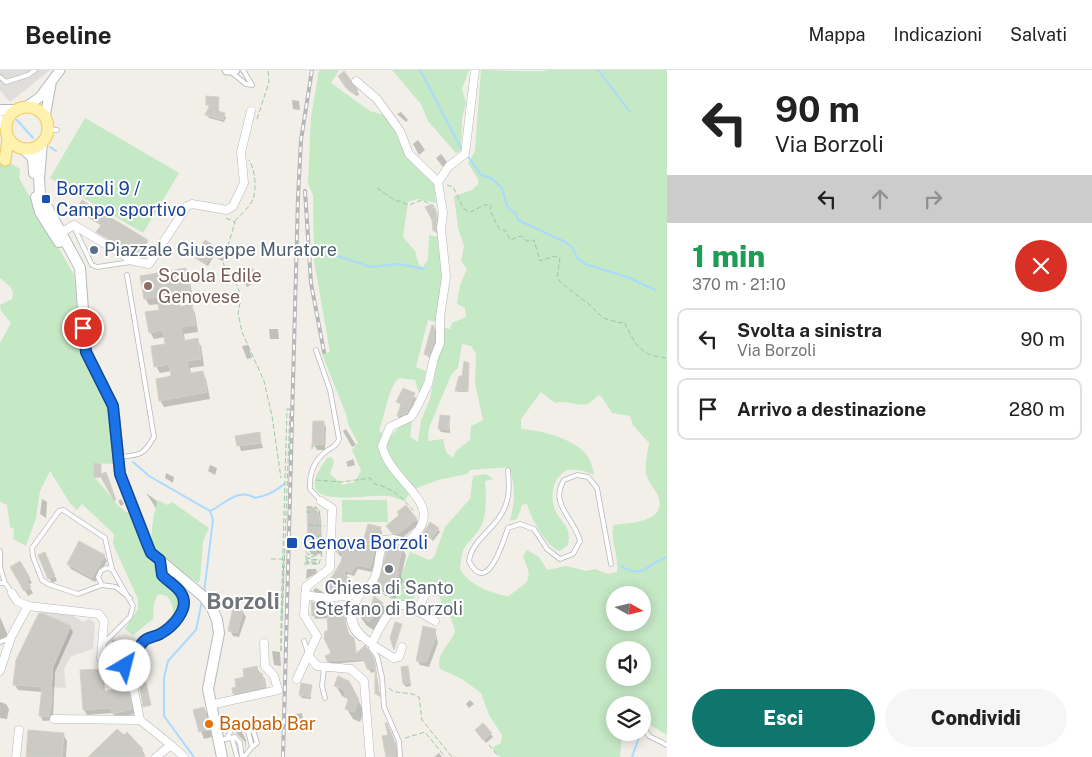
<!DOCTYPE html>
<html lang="it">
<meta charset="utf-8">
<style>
:root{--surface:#fff;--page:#f6f6f6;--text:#222;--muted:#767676;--line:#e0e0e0;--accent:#0f766e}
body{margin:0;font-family:"Public Sans",sans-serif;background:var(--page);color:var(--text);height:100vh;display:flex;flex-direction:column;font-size:19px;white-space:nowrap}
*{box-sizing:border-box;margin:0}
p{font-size:16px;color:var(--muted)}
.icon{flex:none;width:28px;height:28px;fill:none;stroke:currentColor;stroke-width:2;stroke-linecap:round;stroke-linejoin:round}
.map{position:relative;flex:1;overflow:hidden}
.drawer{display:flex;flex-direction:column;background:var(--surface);width:425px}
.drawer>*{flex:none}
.banner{background:#fff;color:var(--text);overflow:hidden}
.needle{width:32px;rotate:98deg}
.tools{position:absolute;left:606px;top:516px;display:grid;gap:10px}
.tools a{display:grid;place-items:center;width:45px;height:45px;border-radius:50%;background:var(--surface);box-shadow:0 2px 12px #0003;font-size:25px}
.pin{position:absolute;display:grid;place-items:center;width:42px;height:42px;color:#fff;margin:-21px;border:2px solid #fff;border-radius:50%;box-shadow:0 1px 5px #0007}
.me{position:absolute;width:55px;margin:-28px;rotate:37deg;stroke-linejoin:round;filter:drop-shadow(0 0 4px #0008)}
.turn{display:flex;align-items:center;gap:18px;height:105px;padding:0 25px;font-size:22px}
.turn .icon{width:65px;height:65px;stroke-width:2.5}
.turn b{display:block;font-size:35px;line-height:42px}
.lanes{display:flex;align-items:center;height:48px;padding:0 25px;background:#0003;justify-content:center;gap:25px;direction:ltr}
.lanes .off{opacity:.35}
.round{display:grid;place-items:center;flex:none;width:52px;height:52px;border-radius:26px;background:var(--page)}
.summary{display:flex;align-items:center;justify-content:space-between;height:85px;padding:0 25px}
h1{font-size:30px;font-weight:800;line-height:38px;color:#1e9e55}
.cta{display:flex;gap:10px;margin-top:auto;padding:10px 25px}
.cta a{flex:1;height:58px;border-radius:30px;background:var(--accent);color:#fff;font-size:20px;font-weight:800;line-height:58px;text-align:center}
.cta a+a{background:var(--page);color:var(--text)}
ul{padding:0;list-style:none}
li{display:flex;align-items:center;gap:15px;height:62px;margin:0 10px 8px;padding:0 15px;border:2px solid var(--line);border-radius:10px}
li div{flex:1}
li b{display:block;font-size:19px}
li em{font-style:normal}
header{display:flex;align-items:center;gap:30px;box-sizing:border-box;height:70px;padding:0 25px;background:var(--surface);border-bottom:1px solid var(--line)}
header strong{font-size:24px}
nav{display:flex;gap:28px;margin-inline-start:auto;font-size:18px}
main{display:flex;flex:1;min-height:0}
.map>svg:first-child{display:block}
.industrial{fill:#e0deda}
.green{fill:#c5e8c5;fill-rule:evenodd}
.shadow{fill:#0003}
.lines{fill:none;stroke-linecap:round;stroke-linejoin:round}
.stream{stroke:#aadaff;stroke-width:2}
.building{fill:#cccac5;stroke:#d6d1c6}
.service-casing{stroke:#b5b8bc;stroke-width:5.5}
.minor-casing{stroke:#b5b8bc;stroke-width:9}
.tertiary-casing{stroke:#b5b8bc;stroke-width:11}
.secondary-casing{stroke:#b6babf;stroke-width:12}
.primary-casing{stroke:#f2c960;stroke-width:13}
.path{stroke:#9cc7a9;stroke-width:1;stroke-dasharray:5 2.5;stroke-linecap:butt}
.service{stroke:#fff;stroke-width:4}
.minor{stroke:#fff;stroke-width:8}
.tertiary{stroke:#fff;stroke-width:9}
.secondary{stroke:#fff;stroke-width:10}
.primary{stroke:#fff2af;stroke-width:11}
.rail-casing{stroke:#b6b7b8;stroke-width:4}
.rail{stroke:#fff;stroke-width:2;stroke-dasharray:5.5;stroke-linecap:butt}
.route-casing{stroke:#114b97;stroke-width:12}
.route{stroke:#1a73e8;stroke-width:9}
.transit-dot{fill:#1a4fb4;stroke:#fff;stroke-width:2}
.service-dot{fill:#5c6f8a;stroke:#fff;stroke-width:2}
.education-dot{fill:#8d6e63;stroke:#fff;stroke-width:2}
.worship-dot{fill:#6b7280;stroke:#fff;stroke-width:2}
.food-dot{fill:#e8710a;stroke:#fff;stroke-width:2}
.labels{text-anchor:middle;stroke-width:4;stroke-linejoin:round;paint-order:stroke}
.transit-label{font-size:18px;fill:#164399;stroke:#fff;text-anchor:start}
.service-label{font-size:18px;fill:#4e5e75;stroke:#fff;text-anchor:start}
.education-label{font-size:18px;fill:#785e54;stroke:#fff;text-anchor:start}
.worship-label{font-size:18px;fill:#5b616d;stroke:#fff}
.food-label{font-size:18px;fill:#c56008;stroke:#fff;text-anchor:start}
.district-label{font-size:22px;font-weight:bold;fill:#70757a;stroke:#fff}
</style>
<header>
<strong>Beeline</strong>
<nav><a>Mappa</a><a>Indicazioni</a><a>Salvati</a></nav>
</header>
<main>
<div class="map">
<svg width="667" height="687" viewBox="0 0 667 687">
<rect width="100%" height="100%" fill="#f1efe8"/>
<path class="industrial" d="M0,0H50L10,32L0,20Z
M41,542L69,543L83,552L89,549L95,553L93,579L71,586L64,599L66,618L13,615L16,590L37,545Z"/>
<path class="green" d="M319,0H339L331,13L370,41L384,45L434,114L436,133L418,129L408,132L403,167L415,181L419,195L423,197L428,189L429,165L438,167L444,202L435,252L428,250L416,297L426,301L422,320L419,323L415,310L399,308C388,317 385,346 379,361L386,367H390L403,353L412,352L410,367L418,372L421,350L430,329L444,258L450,259L452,253L466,247L465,238L457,234L460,215L467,199L461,191L464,176L458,158L454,126L472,120L478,114V109L468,93L475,81L481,0C494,0 541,3 548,0H667V665L649,654L643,647L642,635H615V662L622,663L620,687H501L494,681L493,677L501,673L502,665L489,645L481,623L462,609L440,599C435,583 452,574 455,560L450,546L443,541L440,527L423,520H418L410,536L393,527L410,482L429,490L434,487L445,457L470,429L473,406L486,404L493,409L485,411C486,427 488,448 478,461C465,479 463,472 460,498C465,513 493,525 509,526L527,512L529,503L523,486L527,480L539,487L547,500L566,496L586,501L595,499L608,504L617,502C619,486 611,474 613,455C628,453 665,453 659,429C657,419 646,412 646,401C645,392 648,382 649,373L633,355L630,346L612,343L602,327L598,325C583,344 574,328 555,333L541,322L521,349V359C540,360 577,369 588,387C591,392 593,399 594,405C587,402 576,398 568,400C554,404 550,425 554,437C560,455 572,453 568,475L560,481C547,478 530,447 527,434L522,435L517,449L510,451C515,430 516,417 509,397L470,400L467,404L438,410L411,420L405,431C399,430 394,426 387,426C357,424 286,443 327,388L331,387L334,391L330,404L343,415L355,412L361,400L352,380L358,373L349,356L346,344L322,284L330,282L314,191L313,125L308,113L311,47ZM462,274L471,276L476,284L475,313L483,350L471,356L470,370L456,381L453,388L446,382L443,369L428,371L429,358L451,305L458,298ZM615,525H642V552H615ZM615,580H642V608H615Z
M392,0H469L462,19L466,33L462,48L461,81L456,83L428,51L421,34Z
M85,48L179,103L143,163L50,108Z
M0,87L20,99L19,108L74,205L81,284L88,299L104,323L109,337L114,394L94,393V408C108,419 115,438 132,445L155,490L158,504L177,521L182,534L170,552C175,541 174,536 167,526L158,524L154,533L153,549L133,565L125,559L138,539V529L113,474L114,464L82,434L77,440L70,433L50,401L40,421L36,448L26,476L13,469L14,459L10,457L7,435L0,432V273L11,253L1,241L0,235L12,229C16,219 7,214 0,208Z
M158,430L167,435L172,432L209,458L203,471L200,510L198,513C188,506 160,488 155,480C148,470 154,440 158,430Z
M342,430H387L388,452H342Z"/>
<path class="shadow" d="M339,7L357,21L359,24L357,26L349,21Z
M218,28L219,43L226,47L224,52L209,48L207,45L210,38L207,34Z
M292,30L299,31L300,40L293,39Z
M401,42L408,50L406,52L397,44Z
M418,70L425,80L419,85L413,74Z
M441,84L447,92L443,97L436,88Z
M434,139L439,150L438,166L435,161Z
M98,163L147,171L148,172L139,187Z
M205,171L223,182L225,186L222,191L214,186L208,196L198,190L196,187Z
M252,199L258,210L247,217L241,206Z
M185,200L189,207L193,228L179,230L180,237L191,236L195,243L198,262L184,264L185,271L197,270L201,276L204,296L190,298L191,304L202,302L206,309L210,329L164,337L160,330L172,307L171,301L160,303L156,296L167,275L165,267L154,269L150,262L161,241L160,234L149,235L145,228Z
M434,257L437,263V278L432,290L425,284Z
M269,259H278L279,269H270Z
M248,275L252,288L247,289L242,276Z
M469,294L468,322H458L457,320Z
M403,320L416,328L408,346L400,349L398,346L402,336L397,332Z
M449,347L450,363L441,362L439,359Z
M323,352L326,357L325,380H317L314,375Z
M346,359L356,375L352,377L343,361Z
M259,364L263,378L241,381L237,367Z
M353,389L355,395L348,397L346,392Z
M210,395L217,398L215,405L208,401Z
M166,403L174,407L173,413L165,408Z
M146,423L157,431L156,438Z
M42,429L47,432L46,448L40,444Z
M121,429L124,434L121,436L118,431Z
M315,439L321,448L322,484H311L309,480Z
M400,446L416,449L419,454L401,469L396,468L391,461Z
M380,458L382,462L372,502L358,499L354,506L348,504L346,507L350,512L342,525H338L330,520L328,516L344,486H340L337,482L364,473Z
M438,459L440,462L433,471L425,463Z
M402,478L406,485L401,507L403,510L395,529L383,522L379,515Z
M104,486L107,491L95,512L71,499L68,494Z
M48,489L57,511L52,513L49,508Z
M20,493L32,513L28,515L33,523L28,526L12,497Z
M307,499H316L317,503L306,509Z
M316,518L323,522L324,524L315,523L313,520Z
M349,532L352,537L350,540L344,533Z
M312,533L345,542L346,556L349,566L355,572L357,585L372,588L375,592L380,627L376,624V601L371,603L365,591L330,594L328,591L333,584L329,548L315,549Z
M382,534L389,544L376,562L366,555L359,544Z
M243,542L246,547L239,567L233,566L230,560Z
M0,547L8,566L0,569Z
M70,557L73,562L55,602L53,650L43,651L40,645L43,622L18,620L15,615Z
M435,560L438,573L429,597L420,595L417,590Z
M272,581L280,582L281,596L274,595Z
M256,597L265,609L267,622L237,629L234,624L238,618Z
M402,598H407L409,601L411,616L406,617L404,614Z
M101,600L104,605L105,623L119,619L126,602L129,608L134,644L117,649L113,643L87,645L84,640Z
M311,616V629L302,628L300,625Z
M336,616L355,623L364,642L360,652L353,649L347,639L350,630L342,626Z
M470,630L474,634L469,638L466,634Z
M0,632L6,634L9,639L7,649L0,648Z
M204,638L208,645L212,667L204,669L194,641Z
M302,643L304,656L298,657L296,644Z
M483,654L493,667L486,673L478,663Z
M389,658L397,677V687H387L383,667L390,665Z
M237,660H241L246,670V680L245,672L236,663Z
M63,664L67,671L66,687H27Z
M142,680L145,685L143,687H91Z
M439,683L442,687H434Z"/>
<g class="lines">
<path class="stream" d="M420,0L463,82
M598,0L630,42
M17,50L33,68
M50,77L56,81
M467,85L481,105L491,108L502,118L507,136L516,144L518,150L565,172L571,176L578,189L585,194L630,208L655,220
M324,186L334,185L371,197L399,194L424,199
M133,392L149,406L210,441L213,450L204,522
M210,441C225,434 239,417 255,428C267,426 275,422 284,414
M621,496C643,510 647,494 667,487
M643,655L649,638
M194,687L164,646V608L168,591L196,560L202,531
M632,687L641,662"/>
</g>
<path class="building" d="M344,1L358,20L355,24L346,18L338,6Z
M206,26L219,27L218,41L225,43L223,50L205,45L210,35H206Z
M82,130L148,170L138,186L96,162L101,155L76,140Z
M430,135L435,138L437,144L436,161H433L432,150L425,137Z
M205,170L224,182L220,189L212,184L206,194L194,187Z
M186,198L190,221L175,224L178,237L192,234L195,255L181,257L183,271L198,268L201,289L187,291L189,303L203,301L207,322L159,331L156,309L171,306L169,294L154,297L151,276L165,274L163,260L149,263L145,242L159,240L157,227L144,229L140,206Z
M252,198L258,206L244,214L239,206Z
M432,255L434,256V272L429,286L424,284Z
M464,291L469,293L468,321H455L459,306H462Z
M403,318L415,323L407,343L399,346H397L401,334L396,332Z
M440,345L450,346L448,360L438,359Z
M313,351H324L323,375H312Z
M260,362L261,373L237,376L235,366Z
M94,393L101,394V404L106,402L116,430L114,431L101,407L94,408Z
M406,435L417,449L398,464L392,463L386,456L399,445L397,442Z
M307,437L316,438V443H320V481L308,480Z
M430,452L439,458L431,469L423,463Z
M368,454L381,457L370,498L356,495L351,503L346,500L344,504L348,507L340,521H335L326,516L341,492L343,482H336L337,471H363Z
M79,471L105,485L92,508L67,494Z
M388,475L403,477L397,501L399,502L391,523L377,516Z
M45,482L55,506L48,509L38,485Z
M20,491L30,508L26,510L31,517L24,521L10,497Z
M374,526L383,533L369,552L358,543L363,534L371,536Z
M311,532L322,533V537L346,541L345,552L349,564L354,568L356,584L365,575L374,588L379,624H375V598L368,600L363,589L327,591L325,586L331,583L324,568L325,561H328L327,545L312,546Z
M233,537L243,541L237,563L228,561Z
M39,543L44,544L71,556L53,597L51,627H52L49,647L39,646L42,617L13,615L16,590Z
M395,552L402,554L394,580L390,568Z
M423,556L436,559L434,566L436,567L426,592L416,591Z
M112,570L131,572V580L126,589L111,588Z
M257,596L258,604L262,603L265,617L233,624L232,618L236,617L235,609L244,607L243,599Z
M408,596L410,613L403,614L401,597Z
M101,599L103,622L118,618L120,602L126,601L132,639L113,644L110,638L83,640L80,600Z
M144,604L151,635L143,637L138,605Z
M338,606L349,611L359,630L354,642L345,639L348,630L343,619L334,616Z
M301,613L312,615L310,627L299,625Z
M204,637L209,660L199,662L193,640Z
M385,653H387L395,672L396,686L386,687L382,666L388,665Z
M483,653L492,663L483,670L475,660Z
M117,659L124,665L127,662L143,679L140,682L145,687H88Z
M28,660L64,663L62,687H26Z"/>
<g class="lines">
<defs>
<path id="service" d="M243,0L252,15
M231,2L246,14L252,15
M0,7L6,12L28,5L35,0
M48,59L57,60
M74,157L92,195L97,197L131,192
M316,280L330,320L339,369C337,375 333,377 328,380C315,389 309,403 310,419L321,431
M119,387C140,385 143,386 154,367L127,205
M508,400C509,413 510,427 504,439C496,459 472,469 469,491C487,527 503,472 508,458L520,454L534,459L547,479L560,489L573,484L580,471C574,447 549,435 564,410L577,405L588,407L597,418L611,494
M0,481V497L5,513
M0,513H5L12,523
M102,515L98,507L101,501L106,498L112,499
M352,535C345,547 350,560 360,568
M304,571L308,583
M0,572L9,568
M104,573L130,547L133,536L112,499L105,468L63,440L59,441L32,478L33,487L42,510L48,514L78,524L102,515L116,517L130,528
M371,578L377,586L382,607L384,637L399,671L400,687
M324,598L322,616L325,628
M642,655L649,666L667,675
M249,662L250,659L253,660L257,673L252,677
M227,668L234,655L241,654L247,657L252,677L244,687
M230,668L235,667L240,673L242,687
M219,670L232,668L237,687"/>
<path id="minor" d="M356,11L377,29L400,61L409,84L438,112
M57,165L74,155L133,191L149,194L187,136L192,134L227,140L233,136L244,113L241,82L251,41
M363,520C336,555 364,570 394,588L399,587L402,577
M12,523L17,531L28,536L99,544L104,551L101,588L106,594L121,596L129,594L143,571L163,562L182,541L184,533L182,524L162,505L160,490
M305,525C323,529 365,530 374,509C380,497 378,482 384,470L393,469L407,472C453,435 391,415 382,376L390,357L411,347L417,337L428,314L434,288L440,273V247L446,207L441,158L443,143L438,112L449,96L465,84L475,0
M418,542L425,523
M372,573C377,563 390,533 403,535C413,537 426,546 435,551
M309,586L317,596L351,599L364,611L370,687
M132,592V611L140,650
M0,601L11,567L28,536
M297,609L317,566L304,545L306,517L330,498L332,442V438L321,431
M210,635L278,620L274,606L265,596L264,573
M54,649L140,650L171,675
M16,687L19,660
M156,687L171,675L184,687"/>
<path id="tertiary" d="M227,0H235
M26,37L40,27L60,0
M45,47L51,14"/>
<path id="secondary" d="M0,40H16
M0,50L6,56
M42,72L39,108L40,124L80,198L86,282L113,336L120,404L151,483L204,527L212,538L217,550L219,563L208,619L222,687
M24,79L33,88L34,103
M36,127L40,142L59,172"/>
<path id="primary" d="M6 58a21 21 0 1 1 42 0a21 21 0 1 1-42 0Z
M5,90L8,69"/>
</defs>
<use href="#service" class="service-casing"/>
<use href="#minor" class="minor-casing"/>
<use href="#tertiary" class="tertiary-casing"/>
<use href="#secondary" class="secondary-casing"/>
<use href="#primary" class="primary-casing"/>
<path class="path" d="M257,49L269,12L268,0
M447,115L453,117L464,139L471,142L484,135H491L490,140L499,159L506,161L510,170L521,166L527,171L534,170L540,191L555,186L560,188L557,207L561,213L590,235L603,248L620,253L624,252C631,264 636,280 651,285C656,287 662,287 667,288
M377,118L393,129L409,135L422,130L434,136
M226,148L235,152L223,192L226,201L236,212L241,228L238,243L242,262L264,311L272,346L281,408
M235,151C240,145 250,137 253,129C257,118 255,99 249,90
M287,339H290L281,582V549Z
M312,379V376H322
M316,410L342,412L370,408L375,414C393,418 403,429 415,442
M307,437H316L318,440
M319,440L320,447
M306,442H318
M309,455L325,456
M318,469L319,465L320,469
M309,480L322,482
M271,489H282
M306,490V481
M305,492L317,494V492H307V490H318L307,488L318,485L307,484L308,480
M304,494H319L322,483
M376,520L395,530
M282,546L284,484
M389,618C396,626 409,620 419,627L422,650L452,687
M405,668L425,662L445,687
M489,675L499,687"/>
<use href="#service" class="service"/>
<use href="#minor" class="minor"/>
<use href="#tertiary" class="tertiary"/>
<use href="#secondary" class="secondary"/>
<use href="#primary" class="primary"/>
<defs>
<path id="rail" d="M305,121L311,213L324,282
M283,687L298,127L301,70L312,0"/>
</defs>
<use href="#rail" class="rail-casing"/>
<use href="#rail" class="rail"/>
</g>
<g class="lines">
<defs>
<path id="route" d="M83,258L86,282L113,336L120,404L148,476L151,483L160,490L162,505C167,511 177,516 181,523C191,538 173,557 160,564C155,567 147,567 143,572C135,580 136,592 125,596"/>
</defs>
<use href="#route" class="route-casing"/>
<use href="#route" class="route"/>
</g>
<g class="transit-dot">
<rect x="41" y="124" width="10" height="10" rx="2.5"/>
<rect x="286" y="467" width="12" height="12" rx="2.5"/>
</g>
<circle class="service-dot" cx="94" cy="180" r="5"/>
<circle class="education-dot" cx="148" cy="216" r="5"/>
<circle class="worship-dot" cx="389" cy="499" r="5"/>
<circle class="food-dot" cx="209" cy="654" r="5"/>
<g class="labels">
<g class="transit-label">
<text x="56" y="125">Borzoli 9 /<tspan x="56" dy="21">Campo sportivo</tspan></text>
<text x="303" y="479">Genova Borzoli</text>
</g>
<g class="service-label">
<text x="104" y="186">Piazzale Giuseppe Muratore</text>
</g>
<g class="education-label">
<text x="158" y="212">Scuola Edile<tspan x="158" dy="21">Genovese</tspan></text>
</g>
<g class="worship-label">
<text x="389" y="524">Chiesa di Santo<tspan x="389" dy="21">Stefano di Borzoli</tspan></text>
</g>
<g class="food-label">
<text x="219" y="660">Baobab Bar</text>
</g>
<g class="district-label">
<text x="243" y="539">Borzoli</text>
</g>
</g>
</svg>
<div class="tools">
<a><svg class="needle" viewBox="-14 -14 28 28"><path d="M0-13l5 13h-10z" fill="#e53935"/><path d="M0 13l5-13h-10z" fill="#767676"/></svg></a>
<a><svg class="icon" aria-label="sound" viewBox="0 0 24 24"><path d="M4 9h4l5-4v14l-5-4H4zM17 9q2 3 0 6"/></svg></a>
<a><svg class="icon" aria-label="layers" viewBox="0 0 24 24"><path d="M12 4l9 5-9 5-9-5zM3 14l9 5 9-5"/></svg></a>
</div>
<div class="pin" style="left:83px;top:258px;background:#d93025"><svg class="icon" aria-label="arrive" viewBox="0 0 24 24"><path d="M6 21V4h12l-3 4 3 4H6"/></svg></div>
<svg class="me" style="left:125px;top:596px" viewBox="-20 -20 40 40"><circle r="19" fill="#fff"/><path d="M0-13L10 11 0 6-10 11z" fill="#1a73e8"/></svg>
</div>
<section class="drawer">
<div class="banner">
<div class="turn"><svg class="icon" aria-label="left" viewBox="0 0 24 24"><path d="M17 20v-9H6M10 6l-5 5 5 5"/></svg><div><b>90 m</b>Via Borzoli</div></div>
<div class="lanes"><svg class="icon" aria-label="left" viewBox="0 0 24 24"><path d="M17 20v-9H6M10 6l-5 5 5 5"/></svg><svg class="icon off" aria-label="ahead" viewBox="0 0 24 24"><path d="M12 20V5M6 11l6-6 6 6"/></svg><svg class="icon off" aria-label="right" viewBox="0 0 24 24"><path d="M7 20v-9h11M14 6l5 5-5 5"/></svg></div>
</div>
<div class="summary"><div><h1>1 min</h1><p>370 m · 21:10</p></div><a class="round" style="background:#d93025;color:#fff"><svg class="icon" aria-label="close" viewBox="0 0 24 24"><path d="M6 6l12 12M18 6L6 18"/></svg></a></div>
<ul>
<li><svg class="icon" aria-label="left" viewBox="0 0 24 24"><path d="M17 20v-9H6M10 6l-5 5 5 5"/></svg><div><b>Svolta a sinistra</b><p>Via Borzoli</p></div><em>90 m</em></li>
<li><svg class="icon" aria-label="arrive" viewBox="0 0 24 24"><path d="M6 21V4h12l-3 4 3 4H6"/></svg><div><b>Arrivo a destinazione</b></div><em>280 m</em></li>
</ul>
<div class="cta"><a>Esci</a><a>Condividi</a></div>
</section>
</main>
